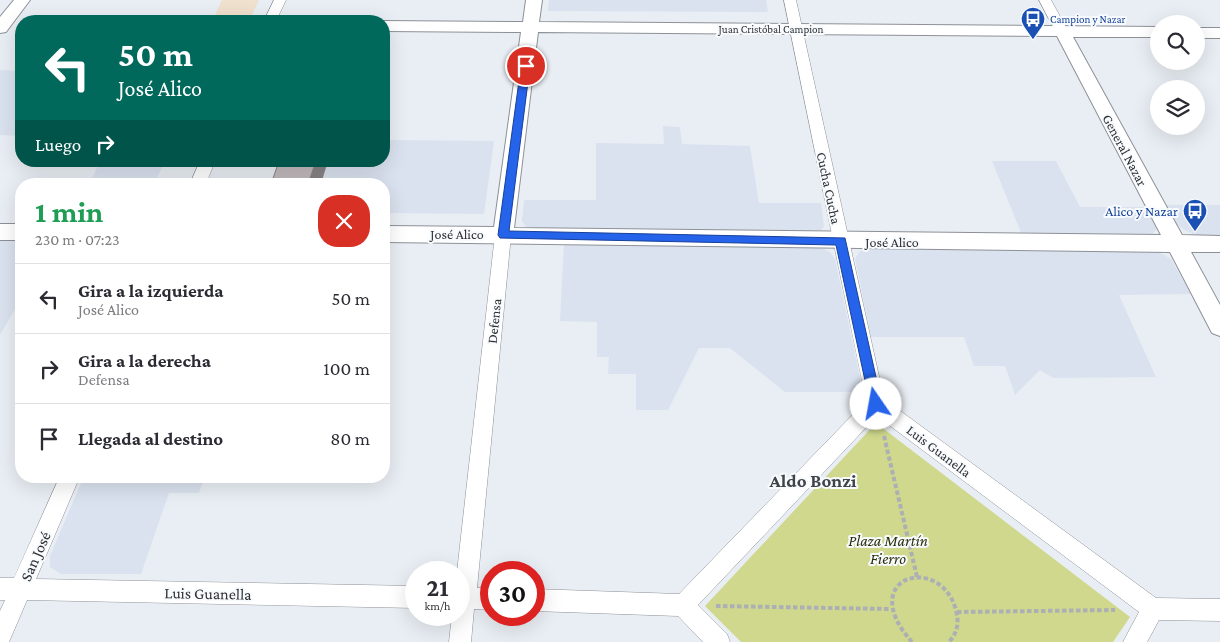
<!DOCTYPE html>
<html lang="es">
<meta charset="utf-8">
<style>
:root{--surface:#fff;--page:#f7f7f7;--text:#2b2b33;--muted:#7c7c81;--line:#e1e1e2}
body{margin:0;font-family:"Crimson Pro",serif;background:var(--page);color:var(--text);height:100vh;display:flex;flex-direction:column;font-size:19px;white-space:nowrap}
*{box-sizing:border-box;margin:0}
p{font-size:16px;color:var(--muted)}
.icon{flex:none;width:28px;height:28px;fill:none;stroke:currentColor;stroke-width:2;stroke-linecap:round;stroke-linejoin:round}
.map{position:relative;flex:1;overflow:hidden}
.panel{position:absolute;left:15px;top:178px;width:375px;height:305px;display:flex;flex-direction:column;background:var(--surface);border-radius:20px;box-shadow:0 5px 20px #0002}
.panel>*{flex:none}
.top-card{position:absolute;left:15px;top:15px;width:375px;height:152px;border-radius:20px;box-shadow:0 5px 20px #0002;background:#00695c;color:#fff;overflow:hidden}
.fabs{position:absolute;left:1150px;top:15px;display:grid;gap:10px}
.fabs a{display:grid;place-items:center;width:55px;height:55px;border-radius:50%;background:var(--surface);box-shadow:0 5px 20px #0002;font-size:25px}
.speed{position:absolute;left:405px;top:561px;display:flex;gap:10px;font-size:25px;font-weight:700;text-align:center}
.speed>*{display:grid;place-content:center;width:65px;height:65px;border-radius:50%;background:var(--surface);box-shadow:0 5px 20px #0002;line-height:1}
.speed small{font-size:12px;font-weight:400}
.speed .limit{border:8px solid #d22;background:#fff;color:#111}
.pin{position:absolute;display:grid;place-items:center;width:42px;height:42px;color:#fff;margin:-21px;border:2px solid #fff;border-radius:50%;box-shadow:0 1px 5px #0007}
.me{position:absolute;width:55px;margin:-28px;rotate:348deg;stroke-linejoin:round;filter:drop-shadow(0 0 4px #0008)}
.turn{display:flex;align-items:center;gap:18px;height:105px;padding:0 20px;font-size:22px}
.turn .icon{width:65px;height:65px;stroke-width:2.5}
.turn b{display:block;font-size:35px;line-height:42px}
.then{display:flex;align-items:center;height:48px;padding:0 20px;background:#0003;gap:10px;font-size:19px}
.round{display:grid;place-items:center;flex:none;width:52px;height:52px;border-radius:20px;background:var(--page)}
.summary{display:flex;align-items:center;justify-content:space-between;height:85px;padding:0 20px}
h1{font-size:30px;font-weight:700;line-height:38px;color:#1e9e55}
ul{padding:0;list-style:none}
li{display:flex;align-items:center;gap:15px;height:70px;padding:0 20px;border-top:1px solid var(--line)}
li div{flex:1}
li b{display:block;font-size:19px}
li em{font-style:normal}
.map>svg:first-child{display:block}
.built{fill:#dae2ef}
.medical{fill:#f0e1ce}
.green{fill:#cfd88c}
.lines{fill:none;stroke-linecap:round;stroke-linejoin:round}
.minor-casing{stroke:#8d9197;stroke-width:1}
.tertiary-casing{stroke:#8d9197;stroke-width:2}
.path{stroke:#acb0b4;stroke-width:4;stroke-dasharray:4.5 2.5;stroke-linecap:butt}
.minor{fill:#fff;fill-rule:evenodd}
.tertiary{fill:#fff;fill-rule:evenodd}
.shaded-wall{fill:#878284}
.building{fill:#c1b9bc;stroke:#878284}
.route{fill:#2563eb;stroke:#184099}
.labels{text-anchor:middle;stroke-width:4;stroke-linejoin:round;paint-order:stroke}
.far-transit-label{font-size:11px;fill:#164399;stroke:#f8fbfe;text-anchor:start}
.far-street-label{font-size:11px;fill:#2e3032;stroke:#f8fbfe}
.street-label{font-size:14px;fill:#2e3032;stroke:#f8fbfe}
.transit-label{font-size:14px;fill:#164399;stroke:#f8fbfe;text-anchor:end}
.near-park-label{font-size:16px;font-style:italic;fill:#2c2f0c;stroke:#f8fbfe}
.near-street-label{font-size:16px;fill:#2e3032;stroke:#f8fbfe}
.district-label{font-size:19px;font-weight:bold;fill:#404449;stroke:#f8fbfe}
</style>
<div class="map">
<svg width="1220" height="642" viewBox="0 0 1220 642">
<rect width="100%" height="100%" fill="#e9eef4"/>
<path class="built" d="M549,0H766L768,12L548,11Z
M0,70L21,71V136L0,135Z
M663,126L680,127L682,144L750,146L759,203H821L824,227L820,231L533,228L526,227L522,221L524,200H596V143L664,144Z
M384,140L494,141L484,214L384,213V184H321L328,161H384Z
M992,161H1056L1080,207H1147L1157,229L1151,235H1022Z
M100,162L164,163L154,184H89Z
M1166,205H1220V236H1200L1184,230L1177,224Z
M0,240H21V309H15L0,335Z
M564,244L820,247L830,252L835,259L863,392H785L730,348H699L668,410H636V374H608L609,357H597V322L560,321Z
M866,249H1154L1171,259L1191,294L1119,295L1156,377L1053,378L1040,370L1015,395L1005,366H974L964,337H871L855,259L860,251Z
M84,476H205L199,493H169L141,574H61L50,567V556Z"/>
<path class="medical" d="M222,0H259L252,15H215Z"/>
<path class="green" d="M876,423L1130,617L1113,642H741L705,606Z"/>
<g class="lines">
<defs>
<path id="minor" d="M274,0H286L276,21H264Z
M784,0H796L884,399L1156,598L1220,599V621L1159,620L1147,642H1123L1139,612L877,416L698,605L727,634L730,642H703L678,616L534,611V589L679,594L866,401Z
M1039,0H1051L1068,31L1067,34H1057Z
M200,161H215L206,184H190Z
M503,229L509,230L511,235L477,588H491V610L474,609L471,642H449L452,615H459V572H457L495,235L497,230Z
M60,476H80L36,579L416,586V608L27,600L9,642H0V611L5,600H0V578H14Z"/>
<path id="tertiary" d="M14,0H30L6,32L0,33V17Z
M526,0H542L539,22L1159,27V37H1073L1182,235L1220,236V252H1191L1220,305V336L1212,333L1170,252L384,242V226L494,227L521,32L384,31L382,21L523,22ZM538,32L1057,36L1161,235L514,228Z
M1196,28H1220V38H1196Z
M0,224H21V240H0Z"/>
</defs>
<use href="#minor" class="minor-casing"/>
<use href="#tertiary" class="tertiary-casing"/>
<path class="path" d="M884,436L917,577
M716,606L891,609
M957,612L1115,610
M912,642C854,577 940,552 956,610C959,622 958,632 949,642"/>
<use href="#minor" class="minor"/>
<use href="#tertiary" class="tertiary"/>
</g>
<path class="shaded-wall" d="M316,161H328L321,184H308Z"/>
<path class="building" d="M279,161H316L308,184H271Z"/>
<path class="route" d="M526,63L530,66L509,231L845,238L882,404L880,408L876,410L872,408L870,404L836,245L500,238L498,235L521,66Z"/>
<defs>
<symbol id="bus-pin" viewBox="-11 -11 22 30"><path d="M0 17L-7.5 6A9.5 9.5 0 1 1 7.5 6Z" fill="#1a4fb4" stroke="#f8fbfe"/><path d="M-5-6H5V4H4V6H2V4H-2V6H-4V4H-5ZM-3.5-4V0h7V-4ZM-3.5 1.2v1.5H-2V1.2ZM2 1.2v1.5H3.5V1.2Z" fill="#fff"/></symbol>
</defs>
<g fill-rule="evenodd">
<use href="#bus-pin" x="1019" y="5" width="28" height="38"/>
<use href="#bus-pin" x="1181" y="197" width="28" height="38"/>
</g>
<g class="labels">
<g class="far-transit-label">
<text x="1050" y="23">Campion y Nazar</text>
</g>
<g class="far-street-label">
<text x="771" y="33">Juan Cristóbal Campion</text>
</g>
<g class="street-label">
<text transform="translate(1125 150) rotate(62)" y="5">General Nazar</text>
<text transform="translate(829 188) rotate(78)" y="5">Cucha Cucha</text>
<text x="457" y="239">José Alico</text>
<text x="892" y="247">José Alico</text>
<text transform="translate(494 321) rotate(-84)" y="5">Defensa</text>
<text transform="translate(939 451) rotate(37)" y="5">Luis Guanella</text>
</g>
<g class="transit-label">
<text x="1178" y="216">Alico y Nazar</text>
</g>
<g class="near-park-label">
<text x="888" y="546">Plaza Martín<tspan x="888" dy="18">Fierro</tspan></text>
</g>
<g class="near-street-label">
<text transform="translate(35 556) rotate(-66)" y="6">San José</text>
<text transform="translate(208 593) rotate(1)" y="6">Luis Guanella</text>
</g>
<g class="district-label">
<text x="813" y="487">Aldo Bonzi</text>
</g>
</g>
</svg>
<div class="fabs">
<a><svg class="icon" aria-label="search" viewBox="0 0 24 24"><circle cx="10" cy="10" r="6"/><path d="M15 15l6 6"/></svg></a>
<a><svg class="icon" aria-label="layers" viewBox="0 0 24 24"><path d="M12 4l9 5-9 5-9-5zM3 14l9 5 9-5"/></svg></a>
</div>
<div class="speed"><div>21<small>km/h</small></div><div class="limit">30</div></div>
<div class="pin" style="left:526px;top:66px;background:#d93025"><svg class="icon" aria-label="arrive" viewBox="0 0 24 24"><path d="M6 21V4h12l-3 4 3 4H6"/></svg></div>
<svg class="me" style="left:876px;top:404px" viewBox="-20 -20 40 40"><circle r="19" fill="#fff"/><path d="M0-13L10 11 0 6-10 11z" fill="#2563eb"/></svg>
<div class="top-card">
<div class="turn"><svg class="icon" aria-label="left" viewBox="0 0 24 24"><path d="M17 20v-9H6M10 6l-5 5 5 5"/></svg><div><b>50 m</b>José Alico</div></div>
<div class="then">Luego<svg class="icon" aria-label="right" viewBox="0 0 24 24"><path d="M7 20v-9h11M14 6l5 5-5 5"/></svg></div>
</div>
<section class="panel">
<div class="summary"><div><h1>1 min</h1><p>230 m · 07:23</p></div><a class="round" style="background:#d93025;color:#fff"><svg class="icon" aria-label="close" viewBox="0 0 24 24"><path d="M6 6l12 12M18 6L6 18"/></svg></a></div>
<ul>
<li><svg class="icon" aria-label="left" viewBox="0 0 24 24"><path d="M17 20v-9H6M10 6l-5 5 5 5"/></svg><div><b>Gira a la izquierda</b><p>José Alico</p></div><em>50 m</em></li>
<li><svg class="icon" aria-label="right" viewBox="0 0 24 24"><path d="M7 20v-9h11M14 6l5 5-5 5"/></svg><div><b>Gira a la derecha</b><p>Defensa</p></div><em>100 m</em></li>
<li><svg class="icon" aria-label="arrive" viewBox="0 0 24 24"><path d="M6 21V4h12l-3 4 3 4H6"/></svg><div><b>Llegada al destino</b></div><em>80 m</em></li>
</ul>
</section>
</div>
